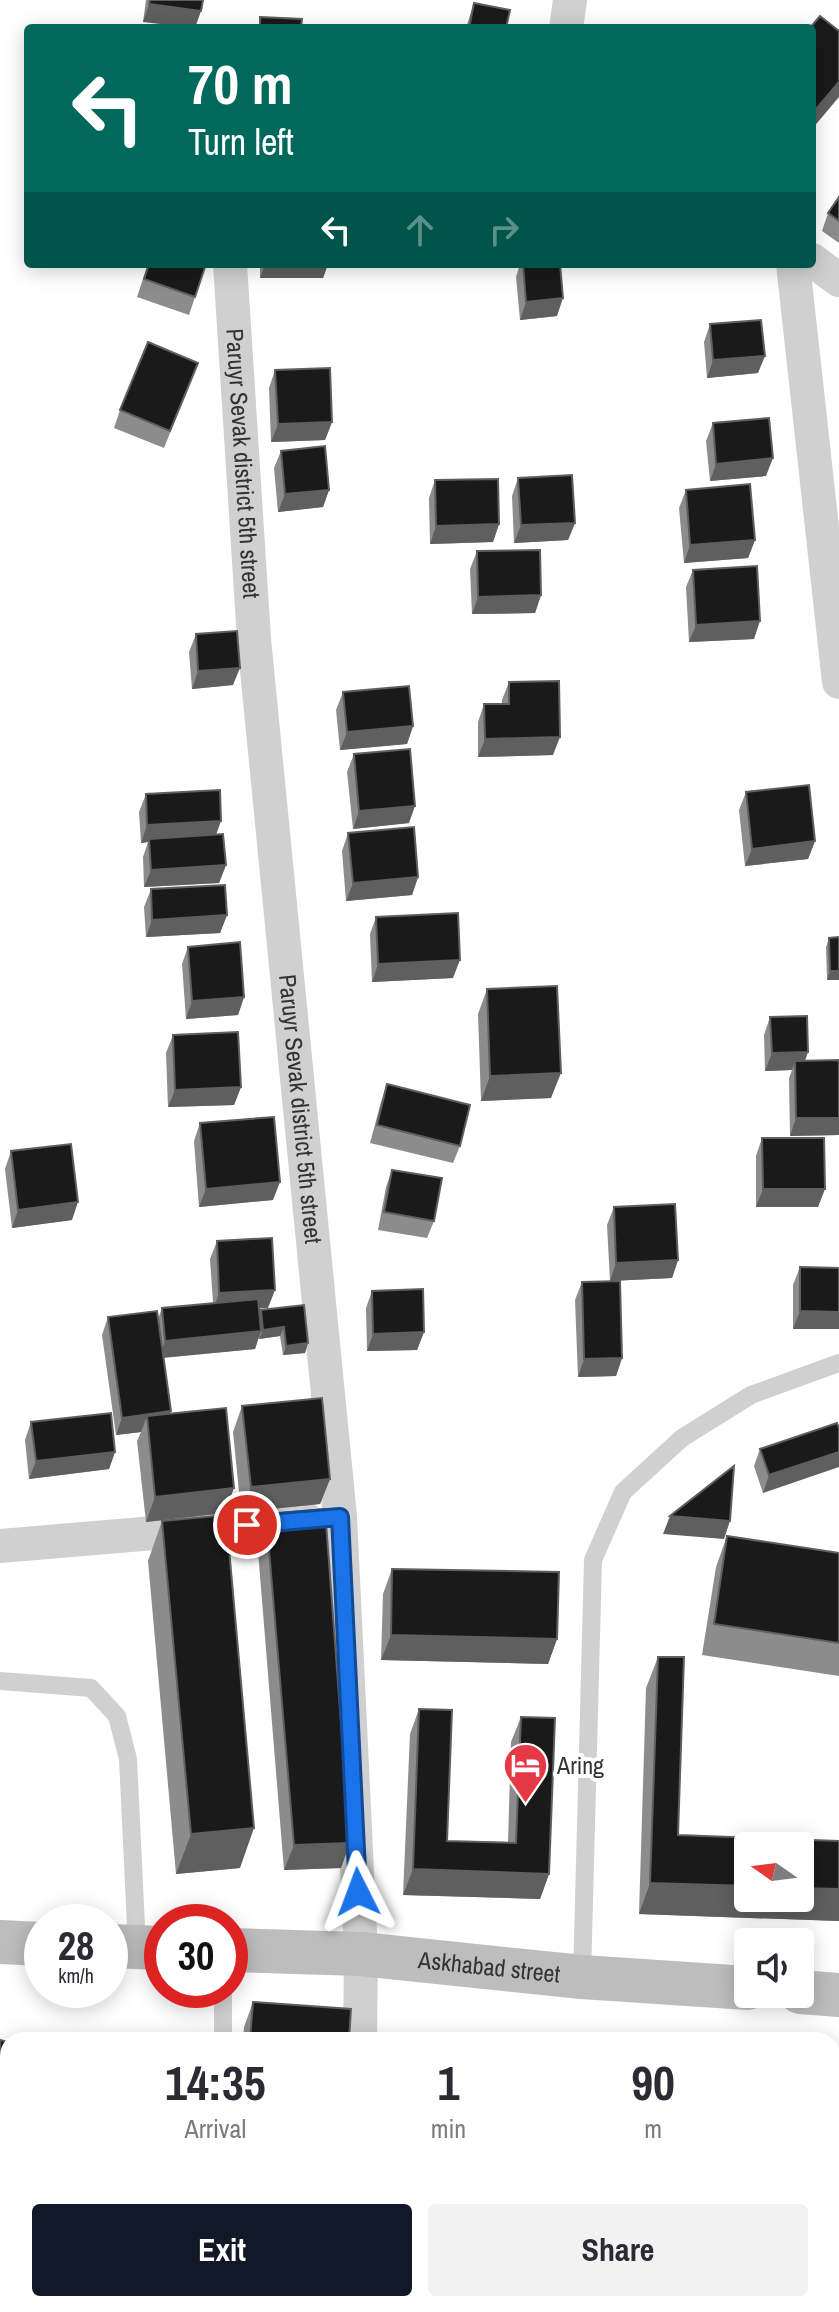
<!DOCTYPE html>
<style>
:root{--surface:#fff;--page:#f2f2f3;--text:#2b2b33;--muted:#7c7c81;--accent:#111827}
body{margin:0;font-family:"Archivo Narrow",sans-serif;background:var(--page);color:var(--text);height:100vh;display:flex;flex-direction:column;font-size:30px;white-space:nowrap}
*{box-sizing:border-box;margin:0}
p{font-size:26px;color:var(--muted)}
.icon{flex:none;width:44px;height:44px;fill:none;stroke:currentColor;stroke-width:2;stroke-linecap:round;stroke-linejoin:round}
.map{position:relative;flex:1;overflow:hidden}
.details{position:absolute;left:0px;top:2032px;width:840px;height:280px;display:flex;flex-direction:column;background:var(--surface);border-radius:24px 24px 0 0;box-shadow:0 4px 20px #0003}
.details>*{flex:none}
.hud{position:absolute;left:24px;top:24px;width:792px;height:244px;border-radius:8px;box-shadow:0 4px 20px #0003;background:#00695c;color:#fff;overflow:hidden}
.needle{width:52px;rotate:284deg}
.controls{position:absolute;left:734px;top:1832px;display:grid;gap:16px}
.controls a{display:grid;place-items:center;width:80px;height:80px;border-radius:8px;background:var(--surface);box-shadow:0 4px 20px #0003;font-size:40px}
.speed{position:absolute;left:24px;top:1904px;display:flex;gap:16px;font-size:40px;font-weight:700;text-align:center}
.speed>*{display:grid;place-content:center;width:104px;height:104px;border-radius:50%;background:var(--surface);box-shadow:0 4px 20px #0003;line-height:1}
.speed small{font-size:20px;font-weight:400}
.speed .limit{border:12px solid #d22;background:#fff;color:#111}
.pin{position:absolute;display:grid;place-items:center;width:68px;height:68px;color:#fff;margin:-34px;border:4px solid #fff;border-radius:50%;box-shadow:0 2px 8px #0007}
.me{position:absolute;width:88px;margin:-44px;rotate:357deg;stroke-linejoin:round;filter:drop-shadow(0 0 6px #0008)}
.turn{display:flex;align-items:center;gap:28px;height:168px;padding:0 32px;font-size:36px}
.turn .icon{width:104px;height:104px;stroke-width:2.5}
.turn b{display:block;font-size:56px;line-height:68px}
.lanes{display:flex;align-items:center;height:76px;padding:0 32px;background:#0003;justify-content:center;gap:40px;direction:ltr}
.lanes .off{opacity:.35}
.eta{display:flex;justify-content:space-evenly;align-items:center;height:136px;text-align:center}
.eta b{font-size:48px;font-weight:800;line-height:56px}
.button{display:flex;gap:16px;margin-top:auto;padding:16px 32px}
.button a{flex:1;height:92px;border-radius:8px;background:var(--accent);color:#fff;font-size:32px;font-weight:800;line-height:92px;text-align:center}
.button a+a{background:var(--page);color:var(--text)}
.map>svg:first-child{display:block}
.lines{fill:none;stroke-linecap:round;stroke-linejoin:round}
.lane{stroke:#d0d0d0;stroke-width:18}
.street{stroke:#d0d0d0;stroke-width:34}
.secondary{stroke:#bdbdbd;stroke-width:44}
.wall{fill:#8c8c8c}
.shaded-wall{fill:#5f5f5f}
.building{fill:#1a1a1a;stroke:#5f5f5f;stroke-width:2}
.route-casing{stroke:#114b97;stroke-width:20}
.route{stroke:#1a73e8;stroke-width:14}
.labels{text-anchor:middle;stroke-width:8;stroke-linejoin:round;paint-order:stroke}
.street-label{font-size:24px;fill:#333;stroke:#fff}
.poi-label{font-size:24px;fill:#333;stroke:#fff;text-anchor:start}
</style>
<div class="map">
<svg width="839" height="2312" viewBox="0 0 839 2312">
<rect width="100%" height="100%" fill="#fff"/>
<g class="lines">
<path class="lane" d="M0,1681L91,1688L117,1716L128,1759L137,1947
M582,1977L593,1560L623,1492L682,1438L751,1395L839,1363
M223,2040V1990
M294,2312L297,2304"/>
<g class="street">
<path d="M566,28L570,0"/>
<path d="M812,260L839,280"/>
<path id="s1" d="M230,264L254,639L340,1517L361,1954L360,2040"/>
<path d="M793,264L839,682"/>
<path d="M0,1546L307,1520"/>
<path d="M357,2312L358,2304"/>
</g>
<g class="secondary">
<path d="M0,1942L42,1944"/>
<path d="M110,1946L162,1948"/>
<path id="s2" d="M230,1950L361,1954L582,1977L748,1988"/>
<path d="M800,1992L839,1995"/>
</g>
</g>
<path class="wall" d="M146,0H203L143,22Z
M474,3L506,28H466Z
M839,197V243L822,231L828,213Z
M148,264H206L189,315L137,297Z
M260,264H328L323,278H260Z
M520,264H560L557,316L520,320L516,277Z
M710,324L758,373L707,378L704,342Z
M198,363L164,448L114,428L120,410Z
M275,370L332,422L325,440L271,442L269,388Z
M713,423L766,476L710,481L706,441Z
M281,451L329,490L323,507L278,512L274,468Z
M518,478L575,523L568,540L514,543L512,496Z
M435,480L499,524L493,542L430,544L429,498Z
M686,490L755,540L748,558L684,563L679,508Z
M477,551L541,595L535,613L472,614L470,569Z
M693,570L754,639L689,642L686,587Z
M196,634L233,685L192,689L189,652Z
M509,682L553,755L478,757V722L484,704H502V700Z
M343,692L413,726L407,744L340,750L336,710Z
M354,754L409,823L353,829L347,772Z
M746,792L815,841L808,859L745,866L739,810Z
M146,794L216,835L226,865L219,883L144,887L143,857L148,842L141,843L139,812Z
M348,833L418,877L412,895L346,901L342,851Z
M151,889L227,915L220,933L146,937L144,907Z
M376,917L453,978L372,982L370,934Z
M839,937V980H827L826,947L829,938Z
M188,947L244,997L238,1015L186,1019L182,964Z
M487,989L551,1098L481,1101L478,1014Z
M770,1017L805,1061L839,1060V1135L790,1136L789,1078L792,1070L765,1071L764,1035Z
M173,1035L241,1087L234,1105L168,1107L166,1053Z
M387,1084L460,1146L453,1163L370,1143L381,1102Z
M200,1123L273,1200L199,1207L194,1141Z
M762,1138L818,1207H756V1156Z
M11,1151L72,1220L12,1228L5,1169Z
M392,1170L434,1221L427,1238L378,1230L386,1187Z
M614,1207L678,1260L672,1278L610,1281L607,1225Z
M217,1241L268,1308H259V1314L261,1310L308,1343L305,1353L283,1355L280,1336L259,1339V1336L255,1349L163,1358L170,1413L225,1513L146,1522L137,1441L141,1432L116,1435L102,1335L108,1317L158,1319L162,1308L213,1303L210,1259Z
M800,1267L839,1268V1329H793V1285Z
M582,1282L622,1358L616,1376L578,1377L575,1300Z
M372,1291L424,1332L417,1350L367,1351L366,1308Z
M242,1406L330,1479L320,1504L241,1512L233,1432Z
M31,1422L115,1452L109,1469L29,1479L25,1440Z
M837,1423L763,1493L754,1466L760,1449Z
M266,1514L341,1868L284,1870L257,1539Z
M162,1521L240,1868L176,1874L148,1561Z
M727,1536L839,1553V1676L702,1655L716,1567Z
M392,1569L557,1639L548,1664L381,1660L383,1594Z
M658,1657L678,1835L839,1841V1921L639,1914L646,1688Z
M419,1709L447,1841L508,1842L511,1742L521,1717L549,1874L540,1899L403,1895L410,1734Z
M253,2002L349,2040H243L244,2027Z
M0,2040L8,2042V2154L0,2152Z
M262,2304H284L282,2309Z
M492,2304H586L582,2312H502Z"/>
<path class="shaded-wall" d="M149,4L201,11L195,28L143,22Z
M839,82V97L812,129V114Z
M265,264H328L323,278H260Z
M563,298L557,316L520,320L526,302Z
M765,356L758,373L707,378L713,360Z
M332,422L325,440L271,442L278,424Z
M773,458L766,476L710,481L716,464Z
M329,490L323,507L278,512L285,494Z
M575,523L568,540L514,543L521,525Z
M499,524L493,542L430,544L436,526Z
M755,540L748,558L684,563L690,545Z
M541,595L535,613L472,614L478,597Z
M760,621L754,639L689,642L696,625Z
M240,668L233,685L192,689L198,671Z
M413,726L407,744L340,750L347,732Z
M560,737L553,755L478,757L485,739Z
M415,806L409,823L353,829L359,811Z
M221,821L215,838L149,839L148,842L141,843L147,825Z
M815,841L808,859L745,866L752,849Z
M226,865L219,883L144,887L151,870Z
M418,877L412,895L346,901L353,883Z
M227,915L220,933L146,937L152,920Z
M460,960L453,978L372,982L378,964Z
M830,971H839V980H827Z
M244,997L238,1015L186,1019L192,1001Z
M808,1052L802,1070L795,1061L792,1070L765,1071L772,1053Z
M561,1073L551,1098L481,1101L490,1076Z
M241,1087L234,1105L168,1107L175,1090Z
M796,1118H839V1135L790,1136Z
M280,1182L273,1200L199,1207L206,1189Z
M763,1189H825L818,1207H756Z
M78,1202L72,1220L12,1228L18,1210Z
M678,1260L672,1278L610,1281L616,1263Z
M275,1290L268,1308L213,1311L219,1293Z
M800,1311L839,1312V1329H793Z
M284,1327L280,1336L259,1339L263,1330Z
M261,1331L255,1349L159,1358L165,1341Z
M424,1332L417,1350L367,1351L373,1334Z
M308,1343L305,1353L283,1355L286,1346Z
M622,1358L616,1376L578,1377L584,1359Z
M171,1411L164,1429L147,1416L141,1432L116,1435L122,1418Z
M115,1452L109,1469L29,1479L36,1461Z
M839,1452V1467L763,1493L769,1475Z
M330,1479L320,1504L241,1512L251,1487Z
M234,1488L225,1513L146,1522L155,1497Z
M670,1516L730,1521L724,1539L663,1534Z
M391,1635L557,1639L548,1664L381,1660Z
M254,1828L240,1868L176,1874L191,1834Z
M350,1843L341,1868L284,1870L294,1845Z
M413,1869L549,1874L540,1899L403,1895Z
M650,1883L748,1886V1898H800V1888L839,1889V1921L639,1914Z
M580,2304H586L584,2310L582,2312H573Z"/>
<path class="building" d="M150,0H203L201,11L149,4Z
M474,3L510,10L506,28H469Z
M820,16L839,31V82L812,114V28H810Z
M260,17L302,19L301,28H260Z
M839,197V221L828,213Z
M149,264H206L195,297L144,279Z
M523,264H560L563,298L526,302Z
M761,320L765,356L713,360L710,324Z
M148,342L198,363L170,431L120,410Z
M330,368L332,422L278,424L275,370Z
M769,418L773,458L716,464L713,423Z
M325,446L329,490L285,494L281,451Z
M572,475L575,523L521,525L518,478Z
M498,479L499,524L436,526L435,480Z
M750,484L755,540L690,545L686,490Z
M540,550L541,595L478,597L477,551Z
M757,566L760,621L696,625L693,570Z
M237,631L240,668L198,671L196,634Z
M559,681L560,737L485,739L484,704H509V682Z
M409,686L413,726L347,732L343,692Z
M410,749L415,806L359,811L354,754Z
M809,785L815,841L752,849L746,792Z
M220,790L221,821L147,825L146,794Z
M414,827L418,877L353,883L348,833Z
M223,834L226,865L151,870L149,839Z
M225,885L227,915L152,920L151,889Z
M458,913L460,960L378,964L376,917Z
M839,937V971H830L829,938Z
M240,942L244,997L192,1001L188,947Z
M557,986L561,1073L490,1076L487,989Z
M807,1016L808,1052L772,1053L770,1017Z
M238,1032L241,1087L175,1090L173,1035Z
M839,1060V1118H796L795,1061Z
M387,1084L470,1105L460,1146L377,1125Z
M274,1117L280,1182L206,1189L200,1123Z
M762,1138H824L825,1189H763Z
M71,1144L78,1202L18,1210L11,1151Z
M392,1170L442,1178L434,1221L384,1212Z
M675,1204L678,1260L616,1263L614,1207Z
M272,1238L275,1290L219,1293L217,1241Z
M800,1267L839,1268V1312L800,1311Z
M620,1281L622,1358L584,1359L582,1282Z
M423,1289L424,1332L373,1334L372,1291Z
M258,1299L261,1331L165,1341L162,1308Z
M304,1305L308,1343L286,1346L284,1327L263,1330L261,1310Z
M157,1311L171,1411L122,1418L108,1317Z
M322,1398L330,1479L251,1487L242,1406Z
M226,1408L234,1488L155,1497L147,1416Z
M111,1413L115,1452L36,1461L31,1422Z
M837,1423L839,1428V1452L769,1475L760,1449Z
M734,1466L730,1521L670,1516Z
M325,1509L350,1843L294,1845L266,1514Z
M226,1515L254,1828L191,1834L162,1521Z
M727,1536L839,1553V1643L714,1624Z
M392,1569L559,1572L557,1639L391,1635Z
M658,1657H684L678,1835L839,1841V1889L800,1888V1846H748V1886L650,1883Z
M419,1709L452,1710L447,1841L516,1843L521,1717L555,1718L549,1874L413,1869Z
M253,2002L351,2009L349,2040H250Z
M0,2040L8,2042V2105L0,2103Z
M520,2304H580L573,2312H529Z"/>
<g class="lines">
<defs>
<path id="route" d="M247,1525L340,1517L358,1892"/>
</defs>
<use href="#route" class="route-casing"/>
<use href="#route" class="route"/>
</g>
<defs>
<symbol id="hotel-pin" viewBox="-11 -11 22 30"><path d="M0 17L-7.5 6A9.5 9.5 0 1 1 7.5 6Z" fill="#e63946" stroke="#fff"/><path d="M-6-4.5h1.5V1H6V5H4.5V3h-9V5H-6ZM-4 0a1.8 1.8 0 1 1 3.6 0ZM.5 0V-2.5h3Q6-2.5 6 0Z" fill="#fff"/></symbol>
</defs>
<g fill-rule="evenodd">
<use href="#hotel-pin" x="500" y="1740" width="51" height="69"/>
</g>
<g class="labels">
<g class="street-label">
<text dy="8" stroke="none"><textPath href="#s1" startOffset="200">Paruyr Sevak district 5th street</textPath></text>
<text dy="8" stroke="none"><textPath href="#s1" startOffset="848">Paruyr Sevak district 5th street</textPath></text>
<text dy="8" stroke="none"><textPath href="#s2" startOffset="260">Askhabad street</textPath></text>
</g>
<g class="poi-label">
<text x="557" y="1774">Aring</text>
</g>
</g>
</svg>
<div class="controls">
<a><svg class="needle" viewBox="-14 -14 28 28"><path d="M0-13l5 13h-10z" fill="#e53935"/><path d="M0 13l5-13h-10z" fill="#7c7c81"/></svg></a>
<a><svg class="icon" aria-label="sound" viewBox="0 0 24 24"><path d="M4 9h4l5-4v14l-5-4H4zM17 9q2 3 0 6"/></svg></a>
</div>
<div class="speed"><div>28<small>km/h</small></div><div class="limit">30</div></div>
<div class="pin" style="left:247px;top:1525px;background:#d93025"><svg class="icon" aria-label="arrive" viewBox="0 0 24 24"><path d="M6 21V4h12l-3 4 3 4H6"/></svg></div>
<svg class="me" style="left:358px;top:1892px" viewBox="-20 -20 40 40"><path d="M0-17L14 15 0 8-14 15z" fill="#1a73e8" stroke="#fff" stroke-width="4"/></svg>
<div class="hud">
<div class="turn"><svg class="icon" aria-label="left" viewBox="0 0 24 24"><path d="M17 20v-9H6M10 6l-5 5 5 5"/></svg><div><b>70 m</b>Turn left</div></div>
<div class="lanes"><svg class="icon" aria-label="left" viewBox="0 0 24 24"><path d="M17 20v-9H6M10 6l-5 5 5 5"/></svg><svg class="icon off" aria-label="ahead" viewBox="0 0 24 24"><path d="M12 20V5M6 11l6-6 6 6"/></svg><svg class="icon off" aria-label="right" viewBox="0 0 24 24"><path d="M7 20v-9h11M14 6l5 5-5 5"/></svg></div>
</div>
<section class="details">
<div class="eta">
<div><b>14:35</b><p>Arrival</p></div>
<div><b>1</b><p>min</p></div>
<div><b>90</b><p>m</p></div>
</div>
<div class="button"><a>Exit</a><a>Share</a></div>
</section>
</div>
